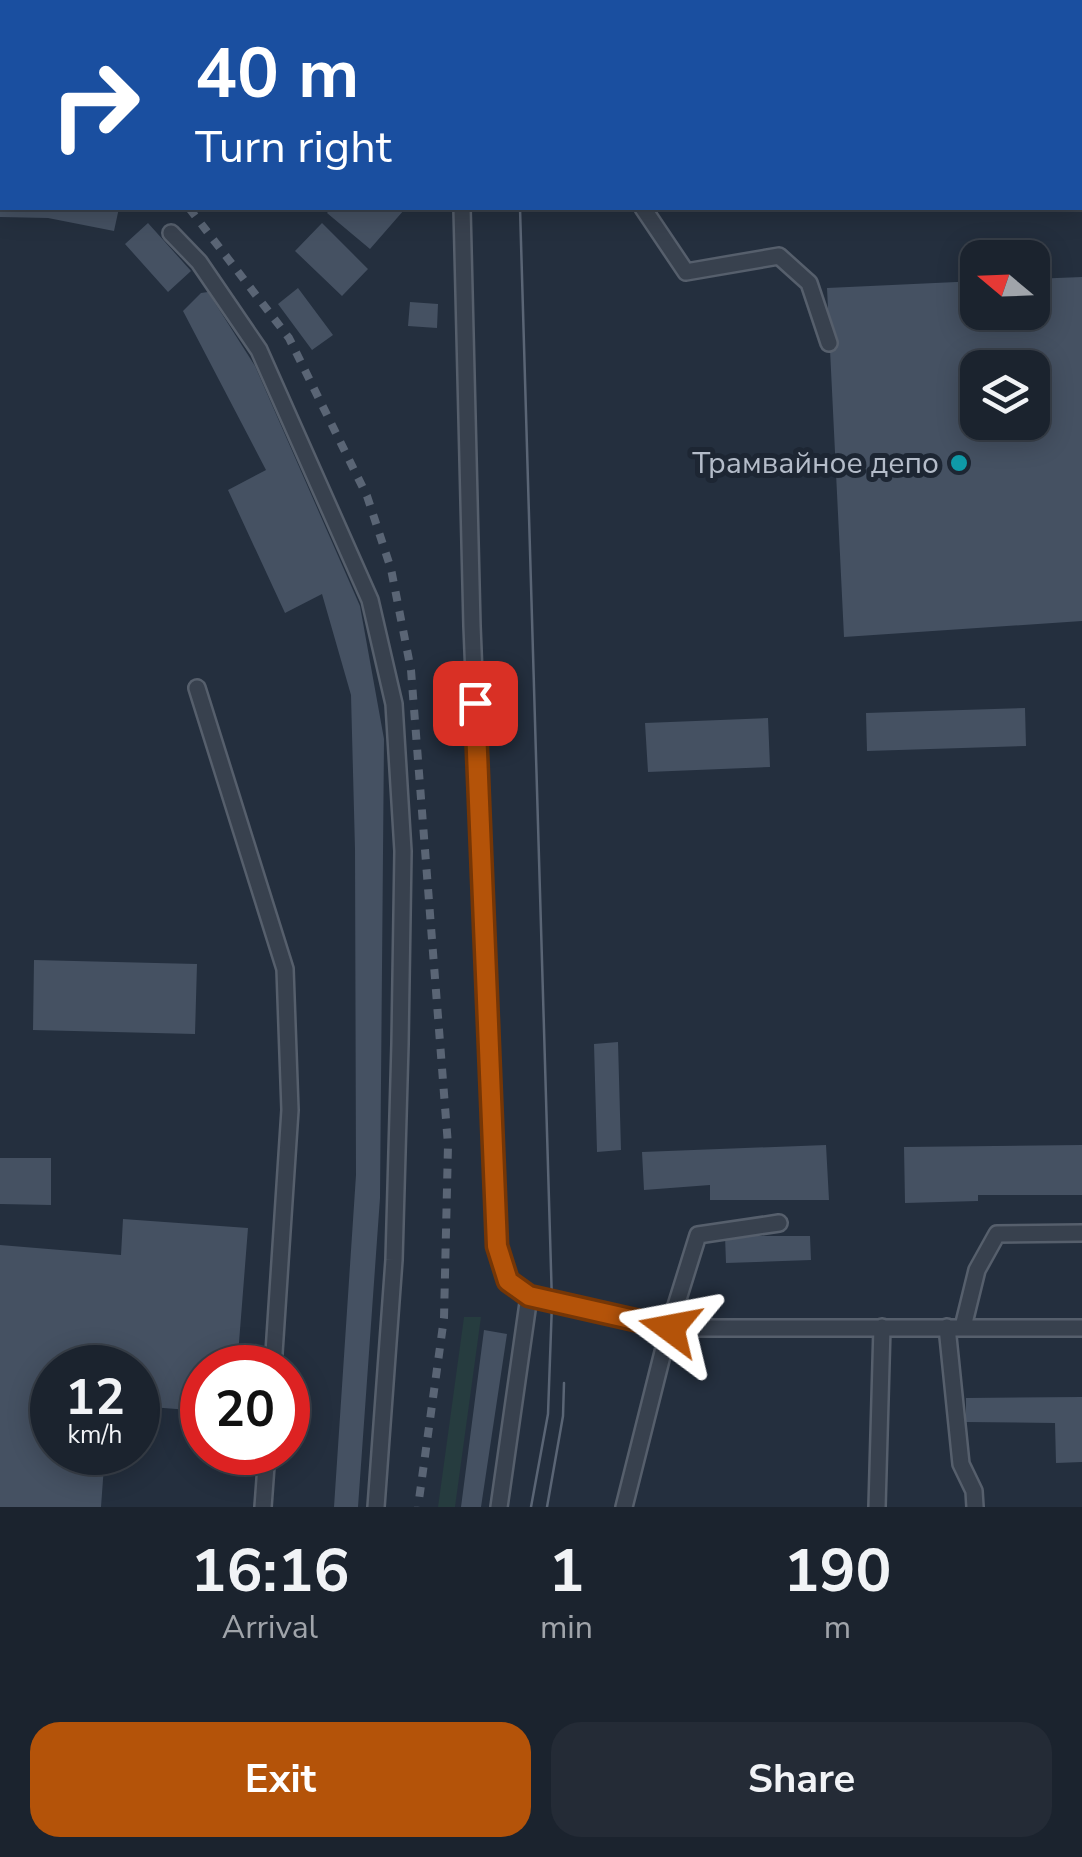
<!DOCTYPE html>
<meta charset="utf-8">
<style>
:root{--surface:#1b232e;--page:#242b36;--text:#f1f3f6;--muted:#a0a4aa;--line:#39404a;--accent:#b45309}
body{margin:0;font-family:"Nunito Sans",sans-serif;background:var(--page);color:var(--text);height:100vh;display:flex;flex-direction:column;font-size:38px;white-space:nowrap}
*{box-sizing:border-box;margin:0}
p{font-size:32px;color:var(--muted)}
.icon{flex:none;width:55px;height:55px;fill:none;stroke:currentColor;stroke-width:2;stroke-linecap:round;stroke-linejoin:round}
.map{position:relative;height:1507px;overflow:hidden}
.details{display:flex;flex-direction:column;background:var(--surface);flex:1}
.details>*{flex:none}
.guide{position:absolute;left:0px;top:0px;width:1082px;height:210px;box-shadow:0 5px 25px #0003,0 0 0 2px var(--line);background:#1a4fa0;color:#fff;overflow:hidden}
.needle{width:65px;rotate:289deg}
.tools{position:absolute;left:960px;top:240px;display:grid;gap:20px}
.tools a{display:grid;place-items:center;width:90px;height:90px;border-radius:20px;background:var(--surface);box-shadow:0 5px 25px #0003,0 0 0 2px var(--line);font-size:50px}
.speed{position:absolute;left:30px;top:1345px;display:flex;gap:20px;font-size:50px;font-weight:700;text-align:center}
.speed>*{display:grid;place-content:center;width:130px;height:130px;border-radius:50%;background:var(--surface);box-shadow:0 5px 25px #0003,0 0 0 2px var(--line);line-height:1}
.speed small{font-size:25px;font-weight:400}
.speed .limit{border:15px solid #d22;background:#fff;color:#111}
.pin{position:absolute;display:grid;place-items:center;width:85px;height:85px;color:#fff;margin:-42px;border-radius:20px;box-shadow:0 5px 15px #0006}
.me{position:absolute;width:110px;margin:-55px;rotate:283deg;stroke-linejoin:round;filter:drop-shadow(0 0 8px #0008)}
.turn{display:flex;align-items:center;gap:35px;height:210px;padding:0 30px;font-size:45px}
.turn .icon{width:130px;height:130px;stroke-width:2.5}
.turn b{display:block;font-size:70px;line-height:85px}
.eta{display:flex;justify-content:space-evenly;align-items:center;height:170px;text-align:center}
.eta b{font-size:60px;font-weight:700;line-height:70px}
.cta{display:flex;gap:20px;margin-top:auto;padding:20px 30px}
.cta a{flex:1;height:115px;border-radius:30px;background:var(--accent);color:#fff;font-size:40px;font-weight:700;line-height:115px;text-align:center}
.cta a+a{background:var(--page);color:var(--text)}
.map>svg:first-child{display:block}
.green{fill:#263c3f}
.building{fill:#455162;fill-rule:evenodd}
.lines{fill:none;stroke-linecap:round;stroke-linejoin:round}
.lane-casing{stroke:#565f6c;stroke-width:20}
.lane{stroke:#38414e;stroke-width:15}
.tram{stroke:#5a6575;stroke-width:2.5}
.rail{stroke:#5a6575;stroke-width:8;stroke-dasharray:10 10;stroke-linecap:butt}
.route-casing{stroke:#753606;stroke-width:25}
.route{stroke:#b45309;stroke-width:18}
.culture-dot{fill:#0f9aa8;stroke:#1d2633;stroke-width:4}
.labels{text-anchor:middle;stroke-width:10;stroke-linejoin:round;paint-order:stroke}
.poi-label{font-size:30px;fill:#b4bcc9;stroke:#1d2633;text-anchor:end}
</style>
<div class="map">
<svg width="1082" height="1507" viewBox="0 0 1082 1507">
<rect width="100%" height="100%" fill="#242f3e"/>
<path class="green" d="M464,1317H481L455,1507H438Z"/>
<path class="building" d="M0,208H119L114,231L48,218L0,217Z
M331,208H401L404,210L370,249L327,213Z
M148,223L191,271L168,292L125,244Z
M322,223L368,269L342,296L295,251Z
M1082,277V621L844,637L827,288L978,281V312H1032V279ZM978,368H1032V422H978Z
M298,288L333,335L312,350L278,304Z
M208,292L255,366L360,606L384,739L380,1198L358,1507H334L356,1175L355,849L351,695L322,594L285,613L228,490L266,470L183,311L201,293Z
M410,302L438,304L437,328L408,326Z
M1025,708L1026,746L867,751L866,713Z
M768,718L770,767L648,772L645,723Z
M34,960L197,964L195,1034L33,1030Z
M618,1042L621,1150L597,1152L594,1044Z
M826,1145L829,1200H710V1185L644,1190L642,1152Z
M1082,1145V1195H978V1201L905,1203L904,1147Z
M0,1158H51V1205L0,1204Z
M123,1219L248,1228L237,1368H202V1411L138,1406V1368H52V1452H105L101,1507H0V1245L121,1255Z
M725,1236H810L811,1260L726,1263Z
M484,1330L507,1334L481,1507H461Z
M1082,1397V1462L1056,1463L1055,1423L966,1422V1398Z"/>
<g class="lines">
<defs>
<path id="lane" d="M26,0L31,2
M421,0V2
M462,208L472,626L497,1246L508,1281L529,1296L669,1328H1082
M643,208L686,272L779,256L809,283L829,343
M171,233L199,262L259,350L370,600L394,704L403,851L400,1044L394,1260L376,1507
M197,688L285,969L290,1110L273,1368
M947,1327L961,1464L974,1491L975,1507
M963,1327L977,1270L997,1234L1082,1233
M263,1507L267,1452
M499,1507L529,1296
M624,1507L669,1328L698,1235L779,1223
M877,1507L882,1327"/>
</defs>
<use href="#lane" class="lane-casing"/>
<use href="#lane" class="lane"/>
<path class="tram" d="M514,0V2
M520,208L552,1303L548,1414L531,1507
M547,1507L563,1416L564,1383"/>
<path class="rail" d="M0,47L2,49
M189,208L289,338L367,496L391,569L411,670L448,1145L444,1318L418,1507"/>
</g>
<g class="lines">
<defs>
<path id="route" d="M475,703L497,1246L508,1281L529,1296L670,1328"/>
</defs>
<use href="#route" class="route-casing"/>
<use href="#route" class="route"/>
</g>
<circle class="culture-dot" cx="959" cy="463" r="10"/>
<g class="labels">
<g class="poi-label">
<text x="939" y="473">Трамвайное депо</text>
</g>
</g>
</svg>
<div class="tools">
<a><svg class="needle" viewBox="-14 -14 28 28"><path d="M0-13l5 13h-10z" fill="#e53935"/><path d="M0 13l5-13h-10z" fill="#a0a4aa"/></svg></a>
<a><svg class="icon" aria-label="layers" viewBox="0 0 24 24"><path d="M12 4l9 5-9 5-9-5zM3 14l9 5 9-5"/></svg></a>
</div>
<div class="speed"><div>12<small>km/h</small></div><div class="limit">20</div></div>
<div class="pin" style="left:475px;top:703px;background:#d93025"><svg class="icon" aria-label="arrive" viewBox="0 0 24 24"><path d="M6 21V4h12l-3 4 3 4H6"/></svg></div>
<svg class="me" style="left:670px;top:1328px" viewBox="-20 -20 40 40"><path d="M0-17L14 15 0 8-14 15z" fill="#b45309" stroke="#fff" stroke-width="4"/></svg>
<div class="guide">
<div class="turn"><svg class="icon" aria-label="right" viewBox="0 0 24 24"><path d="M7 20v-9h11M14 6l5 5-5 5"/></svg><div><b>40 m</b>Turn right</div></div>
</div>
</div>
<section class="details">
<div class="eta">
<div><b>16:16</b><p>Arrival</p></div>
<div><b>1</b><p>min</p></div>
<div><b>190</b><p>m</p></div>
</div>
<div class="cta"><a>Exit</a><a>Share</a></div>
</section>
